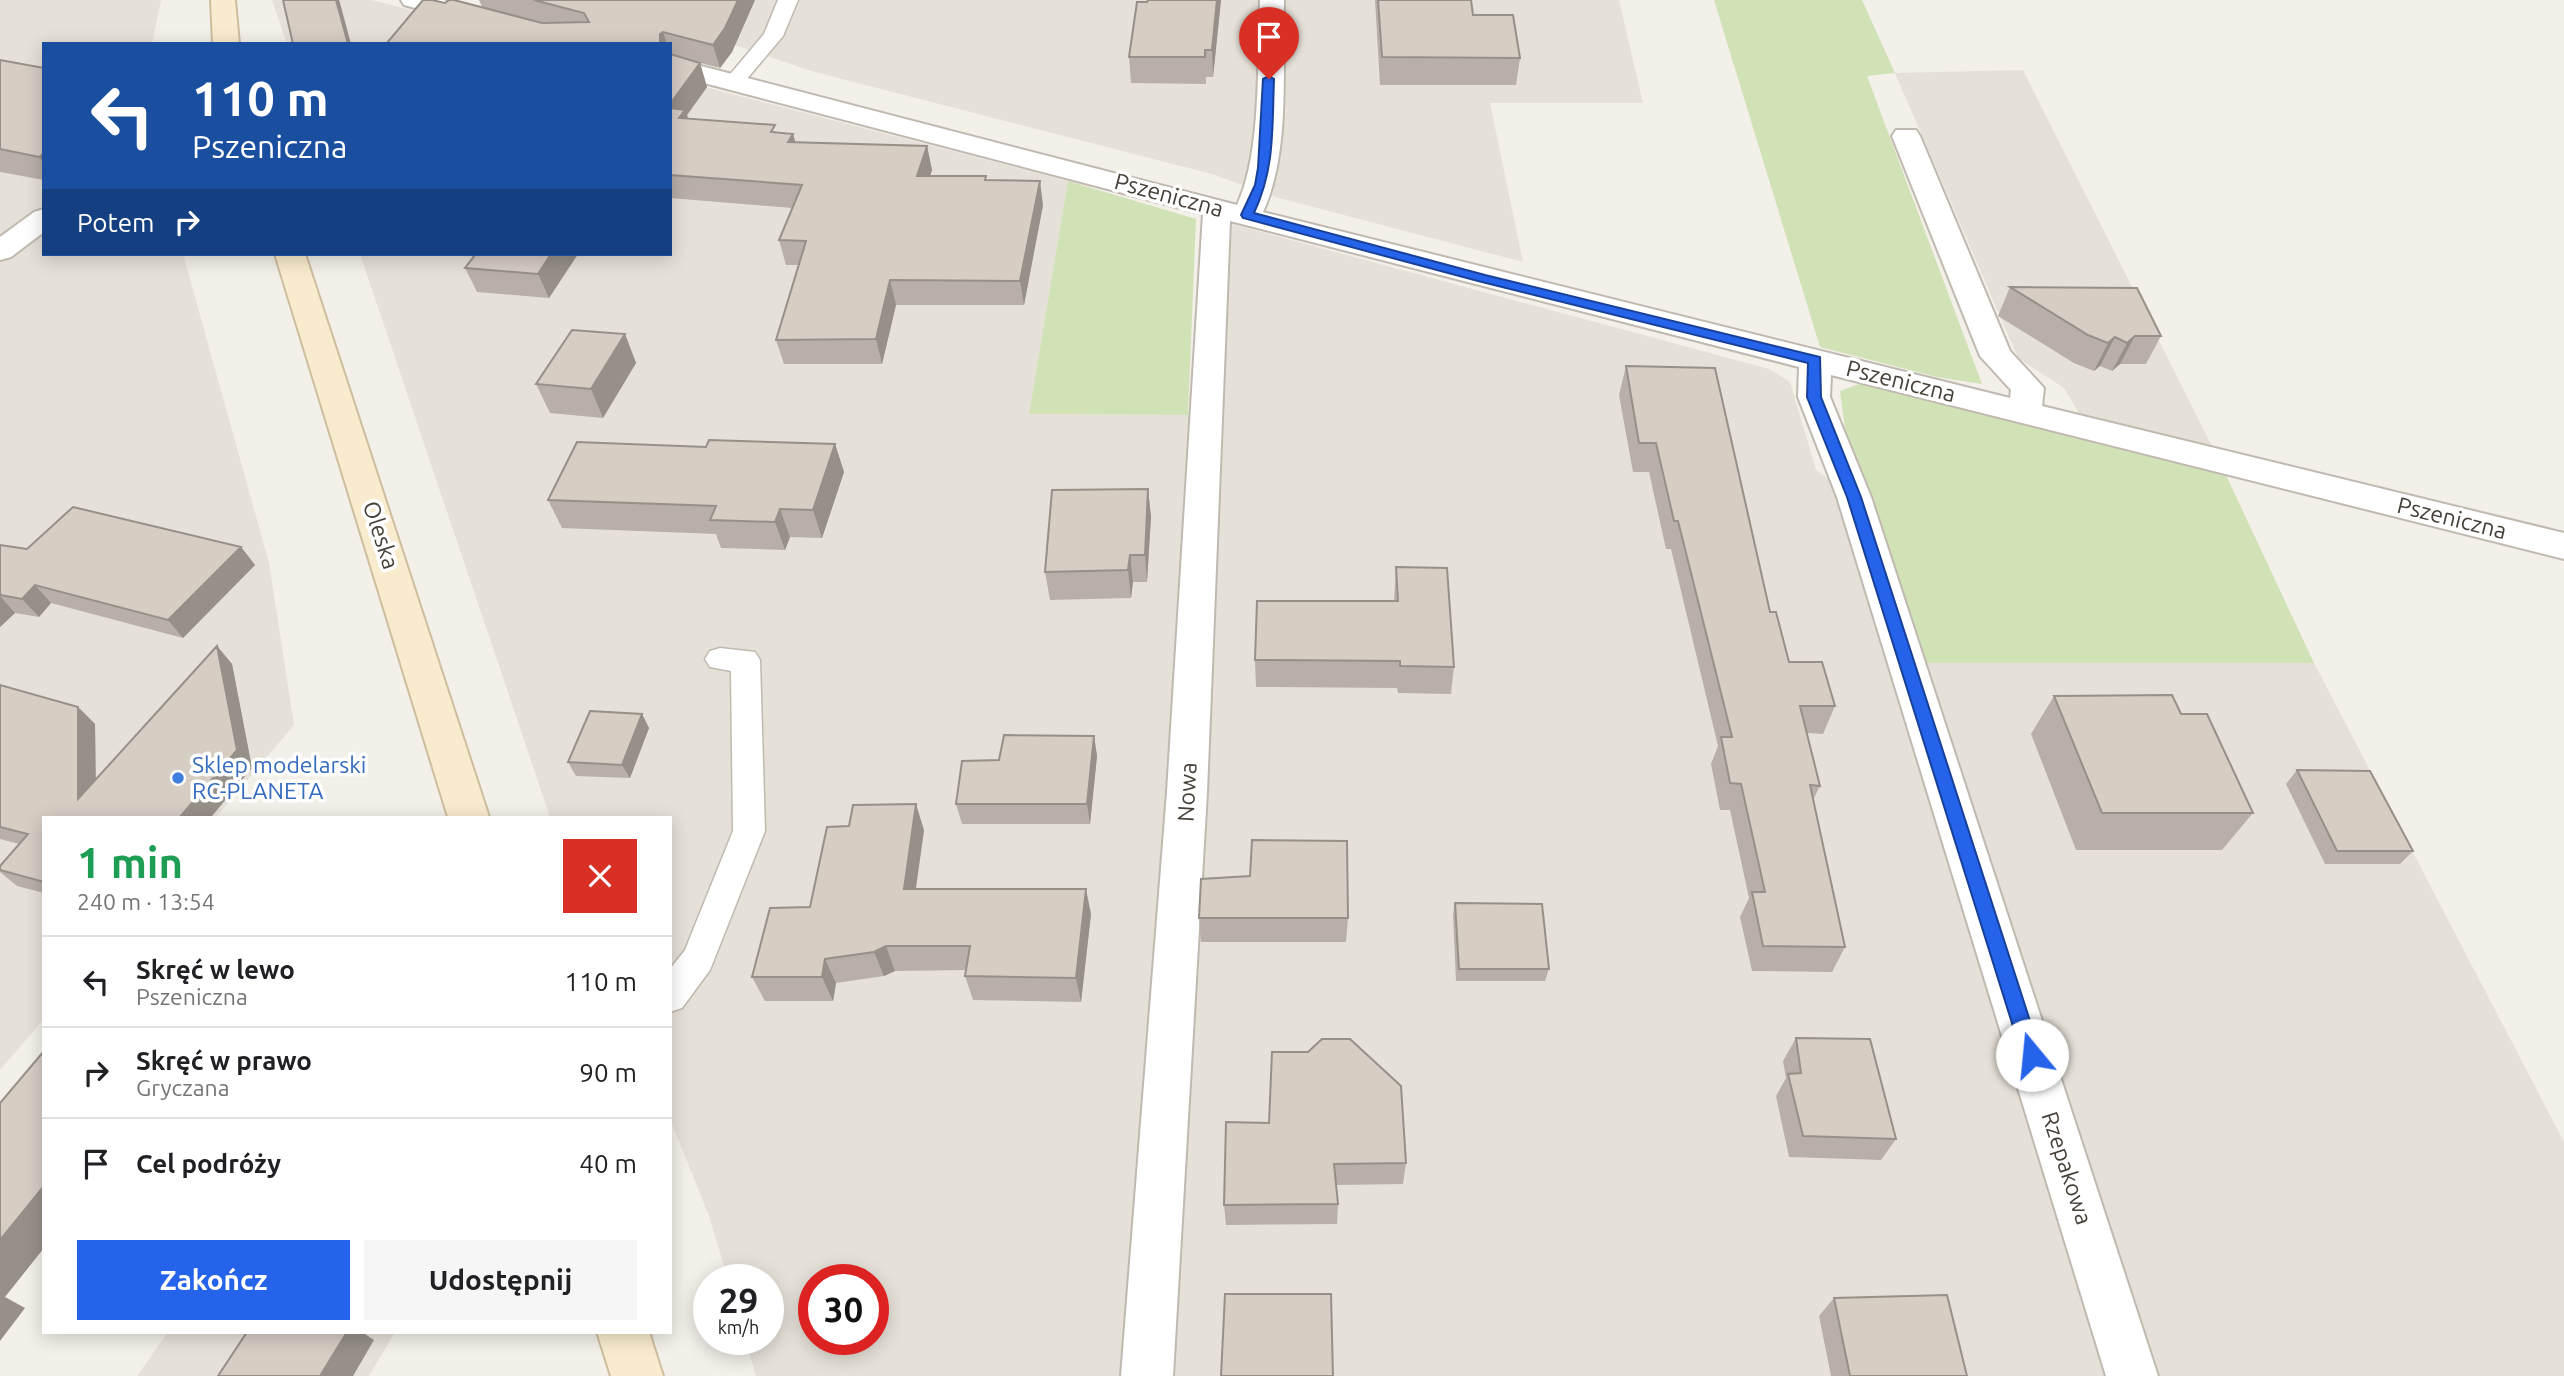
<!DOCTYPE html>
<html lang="pl">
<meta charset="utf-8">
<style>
:root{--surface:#fff;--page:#f6f6f6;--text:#202124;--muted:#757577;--line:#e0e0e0;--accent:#2563eb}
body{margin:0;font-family:Ubuntu,sans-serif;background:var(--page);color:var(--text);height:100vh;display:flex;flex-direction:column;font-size:26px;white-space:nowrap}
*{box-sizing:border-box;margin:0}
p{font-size:23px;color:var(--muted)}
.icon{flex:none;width:38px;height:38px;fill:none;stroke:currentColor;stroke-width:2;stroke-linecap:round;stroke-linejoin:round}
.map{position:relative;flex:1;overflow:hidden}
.side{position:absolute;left:42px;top:816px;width:630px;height:518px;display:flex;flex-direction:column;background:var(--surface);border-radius:0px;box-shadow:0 4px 18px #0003}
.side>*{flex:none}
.hud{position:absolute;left:42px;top:42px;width:630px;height:214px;border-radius:0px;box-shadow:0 4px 18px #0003;background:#1a4fa0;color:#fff;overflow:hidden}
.speed{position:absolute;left:693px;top:1264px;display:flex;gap:14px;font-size:35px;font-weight:700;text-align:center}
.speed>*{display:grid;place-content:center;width:91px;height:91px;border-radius:50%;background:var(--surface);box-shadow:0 4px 18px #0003;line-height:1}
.speed small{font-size:18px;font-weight:400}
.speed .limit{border:10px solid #d22;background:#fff;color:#111}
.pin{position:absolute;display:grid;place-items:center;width:60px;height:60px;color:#fff;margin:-72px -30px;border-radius:50% 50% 50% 0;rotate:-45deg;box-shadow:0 0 7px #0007}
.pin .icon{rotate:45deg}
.me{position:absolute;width:77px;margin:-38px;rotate:343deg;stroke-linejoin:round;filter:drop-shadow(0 0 5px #0008)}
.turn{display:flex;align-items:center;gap:24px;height:147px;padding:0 35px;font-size:32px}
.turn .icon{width:91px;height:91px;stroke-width:2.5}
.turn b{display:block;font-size:49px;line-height:60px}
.then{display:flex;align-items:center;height:66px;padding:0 35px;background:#0003;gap:14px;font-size:26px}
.round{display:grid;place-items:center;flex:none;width:74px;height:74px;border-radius:0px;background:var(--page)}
.summary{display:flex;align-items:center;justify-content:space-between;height:119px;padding:0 35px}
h1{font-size:42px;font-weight:700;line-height:52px;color:#1e9e55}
.cta{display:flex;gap:14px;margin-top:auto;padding:14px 35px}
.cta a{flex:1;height:80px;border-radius:0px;background:var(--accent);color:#fff;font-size:28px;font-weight:700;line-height:80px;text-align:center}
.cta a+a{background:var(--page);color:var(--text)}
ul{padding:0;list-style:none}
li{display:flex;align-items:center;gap:21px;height:91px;padding:0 35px;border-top:2px solid var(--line)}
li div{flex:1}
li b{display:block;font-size:26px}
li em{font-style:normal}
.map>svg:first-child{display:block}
.residential{fill:#e6e1d8;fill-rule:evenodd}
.green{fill:#d1e2b7}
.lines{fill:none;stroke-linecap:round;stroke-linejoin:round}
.service-casing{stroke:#c0b9b0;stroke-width:3}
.minor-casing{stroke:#c0b9b0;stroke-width:4}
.secondary-casing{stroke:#cdbe9e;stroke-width:4}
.service{fill:#fff;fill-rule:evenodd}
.minor{fill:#fff;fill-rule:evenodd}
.secondary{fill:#f9ebcd;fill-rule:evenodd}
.wall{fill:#b8b0a8}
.shaded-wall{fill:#969088}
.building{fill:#d6cdc3;stroke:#969088;stroke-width:2}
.route{fill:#2563eb;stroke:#184099;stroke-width:2}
.shop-dot{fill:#3f7fe0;stroke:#fff;stroke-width:2.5}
.labels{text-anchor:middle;stroke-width:7;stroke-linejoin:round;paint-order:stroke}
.street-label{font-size:23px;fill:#464038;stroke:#fff}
.shop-label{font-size:23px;fill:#366cbe;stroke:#fff;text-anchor:start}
</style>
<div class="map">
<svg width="2564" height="1376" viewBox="0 0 2564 1376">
<rect width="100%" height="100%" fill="#f3efe9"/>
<path class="residential" d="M0,0H161L152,44H44V254H183L269,563L294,725L216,817H44V1019L0,1070Z
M272,0H372L540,44H287Z
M518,0H1619L1643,103H1490L1523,262L1279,198L1212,174L811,71L735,45Z
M2023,70L2212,446L2080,415L2064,388L2018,358L1895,73Z
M670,78L1068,181L1029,414L1188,415L1220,420L1232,224L1769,369L1790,382L1816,470L1854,497L1907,663H2314L2564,1142V1376H756L745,1339H768V1279H728L709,1216L670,1119V817H550L360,254H670ZM814,1279H873V1339H814Z
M168,1332H395L369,1376H137Z"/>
<path class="green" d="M1714,0H1862L1895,73L1867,76L1982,384L1937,377L1820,347Z
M1068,181L1196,219L1188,415L1029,414Z
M1862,383L2225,473L2314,663H1907L1854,497L1840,391Z"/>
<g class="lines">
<defs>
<path id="service" d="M778,0H798L783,36L741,86H727L724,82L727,78L764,34Z
M720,648L755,652L760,660L765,831L710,970L682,1008L670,1012V969L685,950L733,831L731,671L710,667L705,659L710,651Z"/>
<path id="minor" d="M401,0H443L481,10L485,15L481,20L472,23L404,5Z
M1260,0H1284C1282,67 1291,151 1263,212L2010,398L2011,390L1980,356L1892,136L1896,130H1916L1920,136L2010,351L2044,388L2042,406L2564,533V559L1831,375L1830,397L1871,497L2158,1376H2106L1837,497L1798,397L1799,367L1230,221L1207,792L1173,1376H1121L1167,792L1203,214L670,74V58L1237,205C1262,152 1257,60 1260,0Z
M44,209V232L11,257L0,260V237L34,212Z"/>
<path id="secondary" d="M211,0H235L239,44H213Z
M275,254H305L489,817H448Z
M597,1332H649L663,1376H611Z"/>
</defs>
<use href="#service" class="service-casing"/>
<use href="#minor" class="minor-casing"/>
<use href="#secondary" class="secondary-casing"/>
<use href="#service" class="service"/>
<use href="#minor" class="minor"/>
<use href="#secondary" class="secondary"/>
</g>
<path class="wall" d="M479,0H755L732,52L720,68L700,63L707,87L687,115L688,119L793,134L795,142L927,146L932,170L930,176L987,180L1043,205L1024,305H896L882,364H784L776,340L799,265H786L779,240L792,208L670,198V44H386L445,3L482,7Z
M1148,0H1221L1213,77H1206V84L1131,83L1129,57Z
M1375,0H1471L1473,15L1520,58L1516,85H1380Z
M0,60L44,68V180L0,172Z
M471,254H578L549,298L477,292L465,268L473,258Z
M2010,287L2161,336L2146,364H2120L2112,371L2100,366L2094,371L2074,363L1998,316Z
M625,334L636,363L603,418L550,413L536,384Z
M1626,366L1770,612L1789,662L1835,706L1823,734L1807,733L1820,786L1813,800L1845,947L1832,972L1752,971L1740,917L1749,898L1730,810H1720L1711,764L1718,746L1671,549H1666L1649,472H1633L1619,395Z
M835,444L844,472L822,538L790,537L785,550L721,548L716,534L562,528L548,500L706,447Z
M1148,489L1151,517L1147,582H1133L1131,598L1050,600L1045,572Z
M0,545L27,549L241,547L255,565L183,638L51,603L39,617L15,613L0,627Z
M1396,567L1454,667L1451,694L1398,693L1397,688L1256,687L1255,660L1394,601Z
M217,646L232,664L252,768L211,817H44V893L17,886L0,872V866L19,844L0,839V685L78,707L95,724L96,779Z
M2054,696L2181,714L2253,813L2222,850H2076L2031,734Z
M642,714L649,728L630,778L576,776L568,762Z
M1094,736L1097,756L1090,824H962L956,804L999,760Z
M2297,770L2413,851L2400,864H2325L2286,784Z
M924,830L916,889L1091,914L1081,1002L973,1000L965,976L966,970L895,971L884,976L836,983L833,1001H765L752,977L810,907Z
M1455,903L1549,969L1545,981H1456L1453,915Z
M1199,918H1348L1346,942H1201Z
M1796,1038L1896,1139L1881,1160L1789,1157L1776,1096L1786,1078L1783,1061Z
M1226,1122L1406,1163L1403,1184L1336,1185L1338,1204L1337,1224L1226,1225L1224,1205Z
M1834,1298L1967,1376H1831L1819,1316Z"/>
<path class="shaded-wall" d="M336,0H339L340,3L351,44H348Z
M738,0H755L732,52L720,68L713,45Z
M1217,0H1221L1213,77L1212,50Z
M663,32L667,44H660V34Z
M700,63L707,87L687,115L693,134L670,118V104Z
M793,134L800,158L788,142Z
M927,146L932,170L922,200L917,176Z
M44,153V164L39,157Z
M1040,181L1043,205L1024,305L1020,281Z
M551,254H578L549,298L538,274Z
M890,280L896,305L882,364L876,339Z
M625,334L636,363L603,418L591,389Z
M2135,336L2120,364L2112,371L2127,343Z
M2115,337L2100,366L2094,371L2108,343Z
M835,444L844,472L822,538L813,510Z
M1148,489L1151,517L1147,582L1145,555Z
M780,509L790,537L785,550L775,522Z
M241,547L255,565L183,638L168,620Z
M1130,555L1133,582L1131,598L1128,570Z
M35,585L51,603L39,617L22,599Z
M0,596L15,613L0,627Z
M217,646L232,664L252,768L211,817H180Z
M78,707L95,724L96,816L78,799Z
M642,714L649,728L630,778L622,765Z
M1094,736L1097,756L1090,824L1087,804Z
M916,804L924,830L912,914L904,889Z
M1086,889L1091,914L1081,1002L1076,978Z
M886,946L895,971L884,976L874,952Z
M825,959L836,983L833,1001L822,977Z
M44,1186V1248L5,1297L25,1308L0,1341V1240Z
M347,1332H362L374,1340L353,1376H320Z"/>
<path class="building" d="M283,0H336L348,44H293Z
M423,0H432L445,3L449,0H454L542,23L589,22L584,13L534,0H738L725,28L713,45L663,32L660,34V44H386Z
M1148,0H1217L1212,50H1205V57H1129L1137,2H1147Z
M1378,0H1471L1473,15H1513L1520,58L1382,57Z
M670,54L700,63L670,104Z
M0,60L44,68V153L39,157L0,149Z
M670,108L685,110L679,118L775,125L771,132L793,134L788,142L927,146L917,176H986L985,180L1040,181L1020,281L890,280L876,339L776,340L806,241L779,240L802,185L670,175Z
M476,254H551L538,274L465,268Z
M2010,287L2137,288L2161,336H2135L2127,343L2115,337L2108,343L2088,335Z
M572,330L625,334L591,389L536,384Z
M1626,366L1715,368L1770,612H1776L1789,662H1822L1835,706H1800L1820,786L1810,785L1845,947L1763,946L1752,892H1765L1741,784L1730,783L1721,737H1732L1678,521H1674L1656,443H1639Z
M709,440L835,444L813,510L780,509L775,522L710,520L716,506L548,500L577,442L706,447Z
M1148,489L1145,555H1130L1128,570L1045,572L1052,490Z
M73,507L241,547L168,620L35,585L22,599L0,595V545L27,549Z
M1396,567L1447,568L1454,667L1400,666V661L1255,660L1257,601H1398Z
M217,646L237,750L180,817H44V882L0,870V866L28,834L0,827V685L78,707V799Z
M2172,695L2181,714H2207L2253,813H2102L2054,696Z
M590,711L642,714L622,765L568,762Z
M1004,735L1094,736L1087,804H956L962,761L999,760Z
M2297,770L2370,771L2413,851H2337Z
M916,804L904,889H1086L1076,978L965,976L970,946H886L874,952L825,959L822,977H752L770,908L810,907L827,827L849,826L853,805Z
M1252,840L1347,841L1348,918H1199L1201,879L1250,876Z
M1455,903L1542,904L1549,969H1459Z
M1796,1038L1870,1039L1896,1139L1803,1136L1788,1074L1801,1073Z
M1322,1039H1350L1401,1086L1406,1163L1334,1164L1338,1204L1224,1205L1226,1122L1269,1123L1272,1052H1308Z
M44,1051V1186L0,1240V1103Z
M1225,1294H1331L1333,1376H1221Z
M1947,1295L1967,1376H1850L1834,1298Z
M247,1332H347L320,1376H218Z"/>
<path class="route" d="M1269,76L1274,79C1272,129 1275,168 1254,213L1485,275L1820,357L1821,397L1861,497L2041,1055L2038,1061L2032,1064L2025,1061L2022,1055L1847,497L1807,397L1808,363L1478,281L1243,218L1241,215L1255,185L1258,168L1263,79Z"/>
<circle class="shop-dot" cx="178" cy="778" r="7"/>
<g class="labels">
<g class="street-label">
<text transform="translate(1169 195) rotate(15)" y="8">Pszeniczna</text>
<text transform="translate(1901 381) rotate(14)" y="8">Pszeniczna</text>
<text transform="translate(2452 518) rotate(14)" y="8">Pszeniczna</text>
<text transform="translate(381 535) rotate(72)" y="8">Oleska</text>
<text transform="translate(1187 792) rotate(-87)" y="8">Nowa</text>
<text transform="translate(2067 1168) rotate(72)" y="8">Rzepakowa</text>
</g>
<g class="shop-label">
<text x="192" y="773">Sklep modelarski<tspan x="192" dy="26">RC-PLANETA</tspan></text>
</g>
</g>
</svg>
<div class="speed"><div>29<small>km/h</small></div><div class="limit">30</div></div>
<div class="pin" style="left:1269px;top:79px;background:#d93025"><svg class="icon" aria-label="arrive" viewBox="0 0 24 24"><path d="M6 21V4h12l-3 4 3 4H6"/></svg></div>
<svg class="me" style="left:2032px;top:1055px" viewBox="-20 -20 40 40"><circle r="19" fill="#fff"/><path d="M0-13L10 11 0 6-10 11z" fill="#2563eb"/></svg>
<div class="hud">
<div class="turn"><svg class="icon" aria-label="left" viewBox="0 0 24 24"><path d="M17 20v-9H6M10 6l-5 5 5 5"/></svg><div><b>110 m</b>Pszeniczna</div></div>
<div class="then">Potem<svg class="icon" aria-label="right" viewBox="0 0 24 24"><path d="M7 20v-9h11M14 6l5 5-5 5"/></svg></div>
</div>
<section class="side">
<div class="summary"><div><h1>1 min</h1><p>240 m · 13:54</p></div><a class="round" style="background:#d93025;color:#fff"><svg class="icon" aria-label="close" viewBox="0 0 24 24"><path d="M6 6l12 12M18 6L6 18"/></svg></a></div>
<ul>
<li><svg class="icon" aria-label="left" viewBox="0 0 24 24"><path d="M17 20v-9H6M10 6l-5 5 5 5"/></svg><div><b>Skręć w lewo</b><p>Pszeniczna</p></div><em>110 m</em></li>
<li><svg class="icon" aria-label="right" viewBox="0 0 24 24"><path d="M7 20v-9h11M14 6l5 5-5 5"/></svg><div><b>Skręć w prawo</b><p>Gryczana</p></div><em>90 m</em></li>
<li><svg class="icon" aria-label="arrive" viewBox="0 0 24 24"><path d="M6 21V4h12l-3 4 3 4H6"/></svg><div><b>Cel podróży</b></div><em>40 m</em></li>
</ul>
<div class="cta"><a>Zakończ</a><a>Udostępnij</a></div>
</section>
</div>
